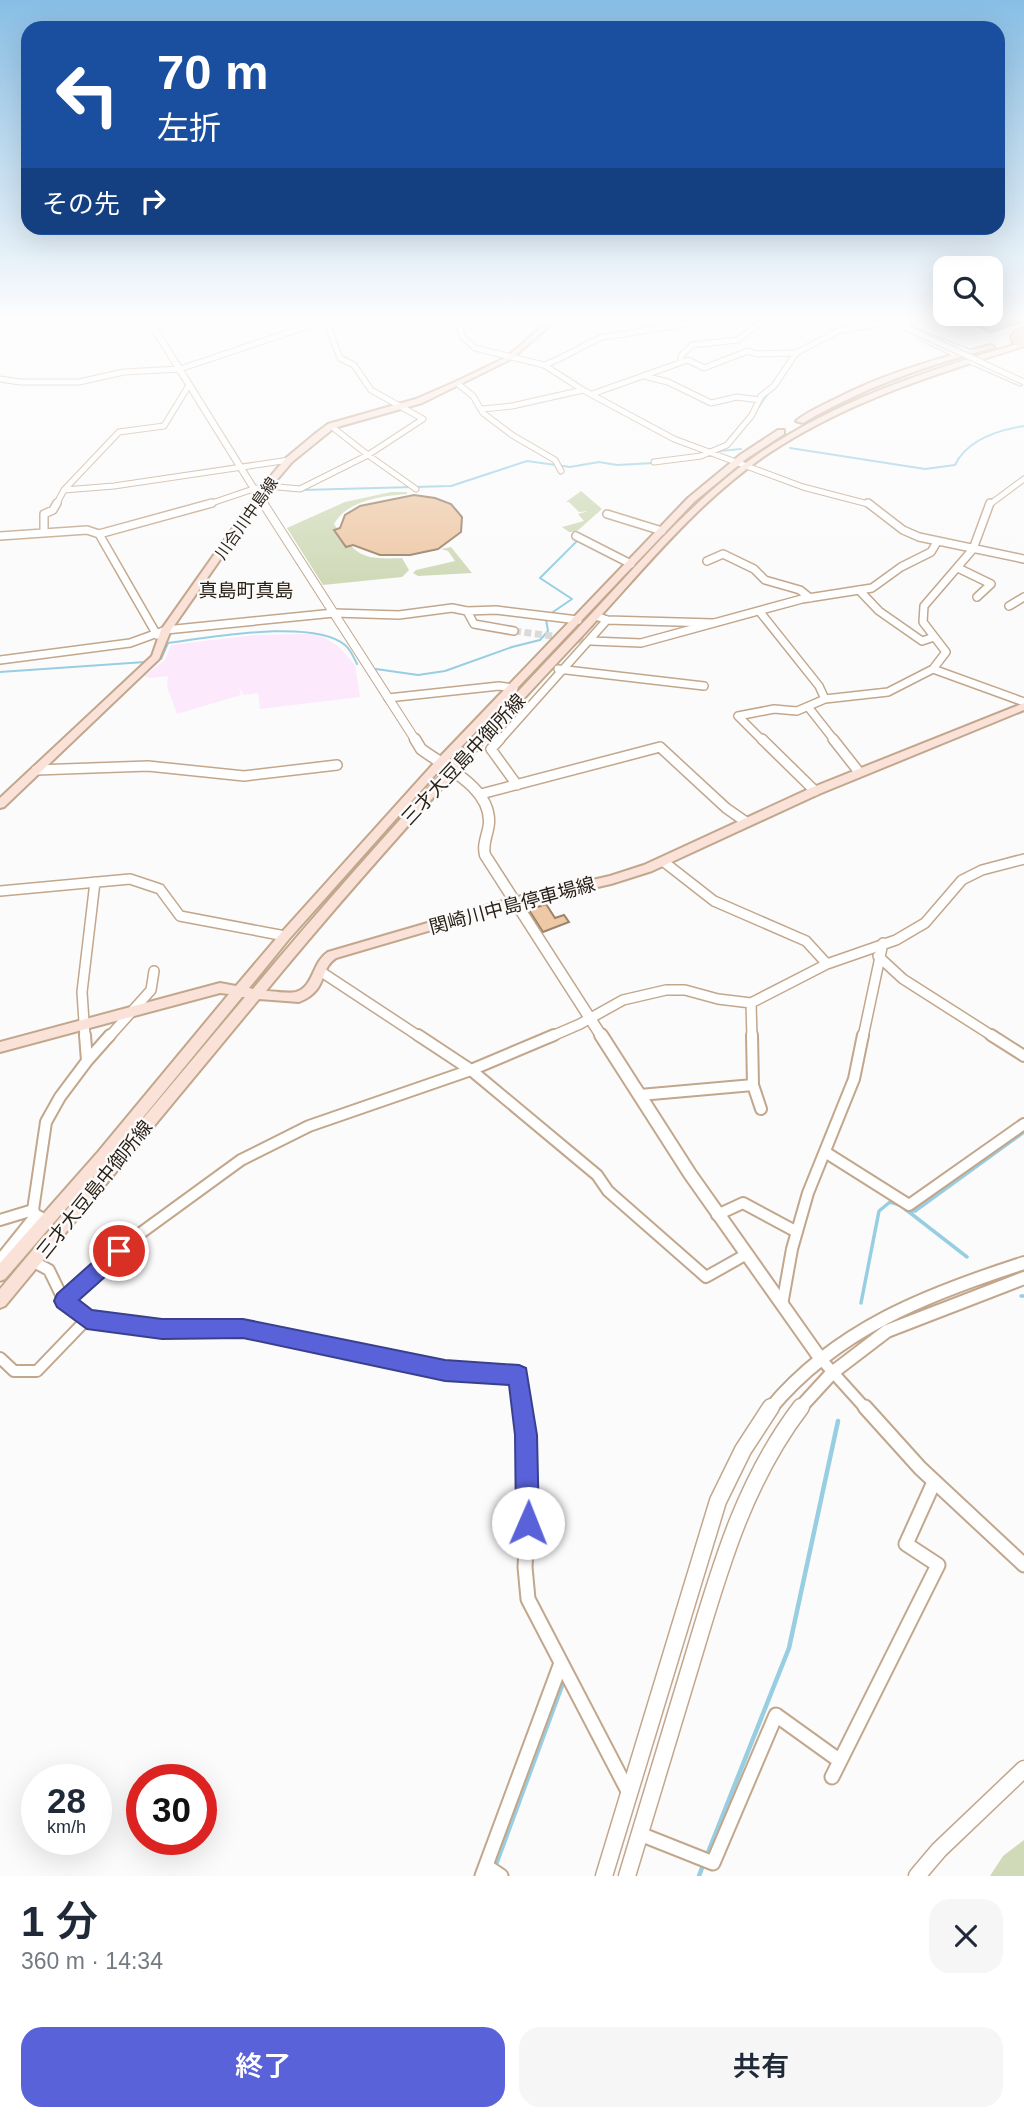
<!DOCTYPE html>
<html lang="ja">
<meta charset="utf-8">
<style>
:root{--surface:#fff;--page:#f6f6f7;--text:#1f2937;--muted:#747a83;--accent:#5962d9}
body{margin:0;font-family:Arial,"Noto Sans JP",sans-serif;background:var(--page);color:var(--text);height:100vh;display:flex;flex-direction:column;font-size:26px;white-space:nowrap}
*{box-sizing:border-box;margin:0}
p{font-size:23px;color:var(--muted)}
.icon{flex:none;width:38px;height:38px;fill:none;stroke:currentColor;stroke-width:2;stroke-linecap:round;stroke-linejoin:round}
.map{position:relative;height:1876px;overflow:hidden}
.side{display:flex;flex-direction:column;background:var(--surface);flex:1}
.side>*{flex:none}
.guide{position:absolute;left:21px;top:21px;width:984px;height:214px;border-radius:21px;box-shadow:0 7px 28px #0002;background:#1a4fa0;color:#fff;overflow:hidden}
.controls{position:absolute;left:933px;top:256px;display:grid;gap:14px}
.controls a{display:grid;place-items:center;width:70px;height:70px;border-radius:14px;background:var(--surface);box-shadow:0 7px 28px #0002;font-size:35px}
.speed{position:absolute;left:21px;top:1764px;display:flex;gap:14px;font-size:35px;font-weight:700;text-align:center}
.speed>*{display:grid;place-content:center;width:91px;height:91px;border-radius:50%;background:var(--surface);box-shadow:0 7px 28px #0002;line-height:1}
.speed small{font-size:18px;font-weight:400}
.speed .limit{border:10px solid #d22;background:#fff;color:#111}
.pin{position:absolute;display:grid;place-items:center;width:60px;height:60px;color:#fff;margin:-30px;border:4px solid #fff;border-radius:50%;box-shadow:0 2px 7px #0007}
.me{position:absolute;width:77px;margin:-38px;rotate:1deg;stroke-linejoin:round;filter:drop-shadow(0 0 5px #0008)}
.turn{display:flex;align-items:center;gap:24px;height:147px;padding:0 21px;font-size:32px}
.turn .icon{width:91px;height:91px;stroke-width:2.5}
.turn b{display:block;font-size:49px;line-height:60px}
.then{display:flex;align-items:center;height:66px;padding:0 21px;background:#0003;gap:14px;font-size:26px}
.round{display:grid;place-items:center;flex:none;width:74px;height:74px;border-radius:21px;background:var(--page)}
.head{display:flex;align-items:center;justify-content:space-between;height:119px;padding:0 21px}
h1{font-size:42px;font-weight:600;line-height:52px}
.action{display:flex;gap:14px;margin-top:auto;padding:14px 21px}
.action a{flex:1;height:80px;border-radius:21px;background:var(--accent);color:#fff;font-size:28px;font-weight:600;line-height:80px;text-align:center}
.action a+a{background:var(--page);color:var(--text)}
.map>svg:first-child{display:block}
.education{fill:#fceafc}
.green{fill:#d0dab8}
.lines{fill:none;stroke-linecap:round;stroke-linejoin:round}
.stream-far2{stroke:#98cee1;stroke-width:2}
.stream-far1{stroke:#98cee1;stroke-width:3.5}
.stream{stroke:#98cee1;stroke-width:4.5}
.building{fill:#eec9a7;stroke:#9d836a;stroke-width:2}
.minor-tunnel{stroke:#dbdad8;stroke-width:7;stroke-dasharray:7 3.5;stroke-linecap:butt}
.minor-far4-casing{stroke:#c2a78d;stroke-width:7}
.minor-far3-casing{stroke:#c2a78d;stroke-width:10}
.minor-far2-casing{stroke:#c2a78d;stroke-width:12}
.minor-far1-casing{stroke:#c2a78d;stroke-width:14}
.minor-casing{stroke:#c2a78d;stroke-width:17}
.tertiary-far4-casing{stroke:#c2a78d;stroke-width:8}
.tertiary-far3-casing{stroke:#c2a78d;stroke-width:10}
.tertiary-far2-casing{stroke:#c2a78d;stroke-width:13}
.tertiary-far1-casing{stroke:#c2a78d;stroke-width:16}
.tertiary-casing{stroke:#c2a78d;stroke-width:19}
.secondary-casing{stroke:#c2a78d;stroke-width:4}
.trunk-casing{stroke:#a9725b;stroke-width:19}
.minor-far4{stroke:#fff;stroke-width:5}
.minor-far3{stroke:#fff;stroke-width:7}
.minor-far2{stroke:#fff;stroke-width:9}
.minor-far1{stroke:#fff;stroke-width:10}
.minor{stroke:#fff;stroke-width:13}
.tertiary-far4{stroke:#fff;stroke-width:6}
.tertiary-far3{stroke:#fff;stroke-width:8}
.tertiary-far2{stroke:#fff;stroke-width:10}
.tertiary-far1{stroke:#fff;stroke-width:12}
.tertiary{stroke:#fff;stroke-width:16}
.secondary{fill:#fae2d9;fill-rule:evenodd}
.trunk{stroke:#f2b29a;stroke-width:16}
.minor-bridge-casing{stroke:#c2a78d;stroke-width:7;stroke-linecap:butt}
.minor-bridge{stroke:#fff;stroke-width:5}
.route{fill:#5962d9;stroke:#3a408d;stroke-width:2}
.labels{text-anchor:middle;stroke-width:5;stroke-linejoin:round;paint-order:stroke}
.far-street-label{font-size:16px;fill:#281e14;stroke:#fbfbfb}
.far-quarter-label{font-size:19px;fill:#281e14;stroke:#fbfbfb}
.street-label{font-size:19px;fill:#281e14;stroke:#fbfbfb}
</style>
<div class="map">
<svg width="1024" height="1876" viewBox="0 0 1024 1876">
<rect width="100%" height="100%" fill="#fbfbfb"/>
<path class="education" d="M308,634L324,637L339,647L355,665L360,697L260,709L258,693L244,695L239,688L241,695L177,714L167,687L168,676L151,678L144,676L165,660L171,645L254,635Z"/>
<path class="green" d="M581,491L602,509L576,532H569L562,527L584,521L578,514L588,511L579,512L569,502H566Z
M391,492H407V494C382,496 347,500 334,524C356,556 362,560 402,558L409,570L402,577L323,585L287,528L345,502Z
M451,547L472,573L418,576L413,573L416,570L455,561L448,551L441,549Z
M1024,1840V1876H990L1003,1856Z"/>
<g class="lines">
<path class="stream-far2" d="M898,321L918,317
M860,330L881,326
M220,354L233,349
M778,384L786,372
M758,408L768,394
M790,448L925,469L955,465C967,440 999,430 1024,426
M720,451L741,449
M302,490L451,486L527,461L570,467L599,462L617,465L654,463
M550,614L572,599L540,578L577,541
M161,659L168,643C208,638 313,618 345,645C351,650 354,658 357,664
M376,669L418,675L445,671L512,647L540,640L548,631L546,619
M0,672L145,662"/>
<path class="stream-far1" d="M906,1210L915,1211L1024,1132
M1021,1296H1024
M861,1303L879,1211L890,1202L900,1205L967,1257"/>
<path class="stream" d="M707,1855L789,1648L838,1421
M495,1867L563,1683
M699,1876L703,1865"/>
</g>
<path class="building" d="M984,317H1024V321L991,332L969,322Z
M414,495L435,498L451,504L462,517L461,532L438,549L410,555H380L353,545L346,547L334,530L340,528L345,515L360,506Z
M546,904L555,918L564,915L569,922L543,932L529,910Z"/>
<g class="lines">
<path class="minor-tunnel" d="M514,631L591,641"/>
<defs>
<path id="minor-far4" d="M455,317L463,337L475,348L544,365L583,390L674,439L803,487L872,505
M326,321L340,358L354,365L371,390L423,419L368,455L331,426
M895,323L969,352
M920,337L957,355
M970,361L1020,383
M681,362V356L692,345L738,340L757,325L785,317
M544,365C565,358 582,345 603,337L731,317
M644,376L668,382L711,403L737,397L759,400
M0,379L20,382H79L124,372L180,369L335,317
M458,384L473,396L483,413L512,435L555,460L561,471
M592,394L688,360L704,368L748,351L757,354L796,353L838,331L889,322
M483,409L512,406L583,390
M654,462L701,456L727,445L752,415L761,396L774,386L796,353
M267,486L300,489L368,455L416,489
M64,490L114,486L289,460
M56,505L64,490L119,432L164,426L189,385
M206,505L256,488
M989,505L1024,479"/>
<path id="minor-far3" d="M868,503L903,530L919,537L1024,559
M990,503L973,549L924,606L923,622L946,652L933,669L1024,702
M607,514L662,531
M44,532V514L53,510L57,503
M99,534L212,503
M0,536L87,530L99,534L157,635
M576,536L631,564
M707,561L723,554L754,569L765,580L800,590L810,598
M958,568L991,584L977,597
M859,590L879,611L922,641L931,638
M1009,606L1024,597
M467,611L474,624L514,631
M760,612L819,686L825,699
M596,616L607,620L713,623
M591,641L641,643L802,599L872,588L901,567L931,552L937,542
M0,660L130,643L166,630L334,613L399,615L452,608L467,611L496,610L578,620
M558,669L704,686
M388,698L499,686L514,688
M809,708L835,741
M499,741L607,620
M763,741L738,716L774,709L797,711L825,699L888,692L933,669"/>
<path id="minor-far2" d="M500,739L491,749L517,785
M762,739L815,791
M833,739L859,772
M36,770L148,766L244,776L337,765
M481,794L660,747L726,808L746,822
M664,862L714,901L806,941L827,964
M0,891L130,879L160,889L180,916L285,936
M878,956L903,979L994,1037
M320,971L420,1037
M751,1003L752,1037
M85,1037L82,992L95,882
M109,1037L151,990L154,971
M550,1037L580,1024L623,1000L666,990H685L718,999L751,1003L827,964L896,940L925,923L962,880L982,870L1024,859
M863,1037L883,943"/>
<path id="minor-far1" d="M418,1035L471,1070L597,1175L608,1191L706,1277L745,1255
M991,1035L1024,1056
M87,1061L110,1035
M753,1085L761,1109
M640,1095L753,1085L752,1035
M825,1152L909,1205L1024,1124
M717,1215L743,1203L797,1232
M0,1220L33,1210
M46,1220L36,1215L33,1210L46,1122L60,1097L87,1061L85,1035
M0,1260L36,1215
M34,1262L49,1270L64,1301L87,1319L162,1329H243L445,1371L519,1376L522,1409
M64,1301L138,1235L241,1160L309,1126L471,1070L554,1035
M782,1305L792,1249L808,1193L854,1079L863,1035
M0,1358L14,1371H37L87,1319
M820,1358L866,1409"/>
<path id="minor" d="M521,1407L529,1501L525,1567L528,1599L629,1793
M865,1407L920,1468L1024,1565
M832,1777L938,1565L906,1544L934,1482
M640,1834L713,1863L776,1715L840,1761
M486,1866L501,1876
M482,1876L561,1663"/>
<path id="tertiary-far4" d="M147,317L264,505"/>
<path id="tertiary-far3" d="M263,503L416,741"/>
<path id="tertiary-far2" d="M415,739L421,749C445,767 491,788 489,823C488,835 482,843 485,855L602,1037"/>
<path id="tertiary-far1" d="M601,1035L690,1174L820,1358
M770,1409C836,1329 928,1294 1024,1263
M799,1409L832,1373L887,1331L1024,1278"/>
<path id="tertiary" d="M604,1876L718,1501L743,1450L771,1407
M627,1876C649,1804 670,1733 692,1661C719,1571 743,1483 801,1407
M917,1876L939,1850L1024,1769"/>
<path id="secondary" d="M553,317H560L511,359L422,403L334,428L292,462L270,488L171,630L159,659L4,807L0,808V798L152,656L161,630L264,484L286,458L316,433L328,424L416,399L455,382L507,357Z
M1024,342V346C940,373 856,398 780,446C704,493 646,567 586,632C476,749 368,867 266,991C274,991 287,994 296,992C314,987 312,962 328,952L513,898L610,876L644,865L811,788L1024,703V710L819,794L652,871L611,884L513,906L336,958C318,970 329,990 299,1002L259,999L5,1306L0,1308V1289L245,997H242L108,1160L5,1279L0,1281V1263L98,1152L229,994L220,993L0,1052V1042L220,983L236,986L281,933L435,762L688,498L740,455L778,430H784V434L746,459L694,502L443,766L289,939L249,988L253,989C357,864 467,745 579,627C640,563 699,490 775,443C851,395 938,367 1024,342Z
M991,345L994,347L993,348C926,365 863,388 803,423L796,421C807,412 821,406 833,400C883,374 937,358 991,345Z"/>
<path id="trunk" d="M1019,338L1024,336"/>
</defs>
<use href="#minor-far4" class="minor-far4-casing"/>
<use href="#minor-far3" class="minor-far3-casing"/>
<use href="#minor-far2" class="minor-far2-casing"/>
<use href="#minor-far1" class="minor-far1-casing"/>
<use href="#minor" class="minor-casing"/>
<use href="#tertiary-far4" class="tertiary-far4-casing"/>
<use href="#tertiary-far3" class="tertiary-far3-casing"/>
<use href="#tertiary-far2" class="tertiary-far2-casing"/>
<use href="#tertiary-far1" class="tertiary-far1-casing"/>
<use href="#tertiary" class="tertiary-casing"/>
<use href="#secondary" class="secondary-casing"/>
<use href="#trunk" class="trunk-casing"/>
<use href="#minor-far4" class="minor-far4"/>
<use href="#minor-far3" class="minor-far3"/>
<use href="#minor-far2" class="minor-far2"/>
<use href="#minor-far1" class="minor-far1"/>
<use href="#minor" class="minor"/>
<use href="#tertiary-far4" class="tertiary-far4"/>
<use href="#tertiary-far3" class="tertiary-far3"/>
<use href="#tertiary-far2" class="tertiary-far2"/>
<use href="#tertiary-far1" class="tertiary-far1"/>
<use href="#tertiary" class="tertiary"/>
<use href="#secondary" class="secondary"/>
<use href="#trunk" class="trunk"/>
<defs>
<path id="minor-bridge" d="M907,328L1024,382"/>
</defs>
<use href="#minor-bridge" class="minor-bridge-casing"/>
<use href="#minor-bridge" class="minor-bridge"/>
</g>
<linearGradient id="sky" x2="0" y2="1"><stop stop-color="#88bee5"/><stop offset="0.55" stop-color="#fdfdfd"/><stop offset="1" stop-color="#fdfdfd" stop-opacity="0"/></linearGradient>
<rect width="1024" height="580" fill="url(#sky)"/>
<path class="route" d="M119,1242L126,1245L129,1251L126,1258L79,1300L92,1310L162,1319H243L445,1360L519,1365L526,1368L537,1435L539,1523L536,1531L528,1534L520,1531L516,1523L515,1435L509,1385L445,1381L243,1338L162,1339L87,1329L57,1307L54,1301L57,1294L112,1245Z"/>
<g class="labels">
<g class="far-street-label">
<text transform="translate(246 518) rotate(-55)" y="6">川合川中島線</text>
</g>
<g class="far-quarter-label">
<text x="246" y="597">真島町真島</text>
</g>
<g class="street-label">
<text transform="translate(463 759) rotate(-47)" y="7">三才大豆島中御所線</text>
<text transform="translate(512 905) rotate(-15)" y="7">関崎川中島停車場線</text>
<text transform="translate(94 1189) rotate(-51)" y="7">三才大豆島中御所線</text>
</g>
</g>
</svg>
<div class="controls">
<a><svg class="icon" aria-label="search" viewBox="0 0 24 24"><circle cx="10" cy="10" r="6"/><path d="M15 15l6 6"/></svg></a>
</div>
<div class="speed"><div>28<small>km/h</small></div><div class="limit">30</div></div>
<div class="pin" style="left:119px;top:1251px;background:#d93025"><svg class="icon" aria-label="arrive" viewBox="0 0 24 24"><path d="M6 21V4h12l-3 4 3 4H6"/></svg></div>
<svg class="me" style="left:528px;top:1523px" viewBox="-20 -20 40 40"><circle r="19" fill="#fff"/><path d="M0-13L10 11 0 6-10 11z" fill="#5962d9"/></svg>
<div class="guide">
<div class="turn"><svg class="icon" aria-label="left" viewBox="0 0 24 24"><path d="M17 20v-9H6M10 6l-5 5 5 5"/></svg><div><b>70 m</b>左折</div></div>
<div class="then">その先<svg class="icon" aria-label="right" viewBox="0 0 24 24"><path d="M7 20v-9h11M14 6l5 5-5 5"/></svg></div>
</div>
</div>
<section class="side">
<div class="head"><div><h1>1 分</h1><p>360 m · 14:34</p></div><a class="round"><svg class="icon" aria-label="close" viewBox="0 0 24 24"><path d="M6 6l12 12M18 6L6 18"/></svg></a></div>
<div class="action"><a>終了</a><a>共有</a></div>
</section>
